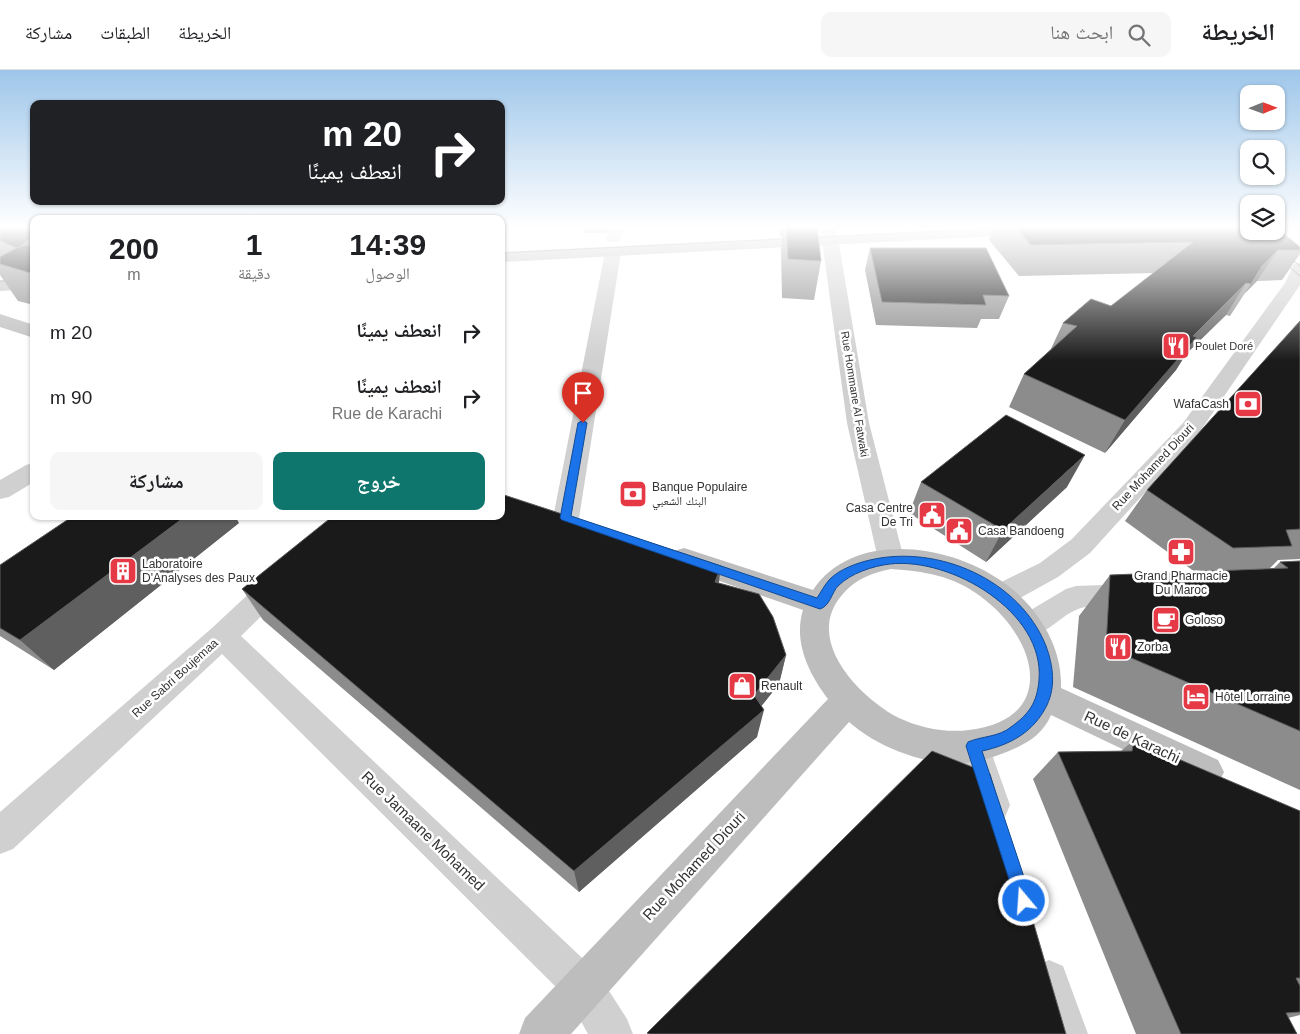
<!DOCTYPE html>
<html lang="ar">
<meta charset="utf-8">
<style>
:root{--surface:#fff;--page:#f6f6f6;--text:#202124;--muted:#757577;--line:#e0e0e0;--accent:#0f766e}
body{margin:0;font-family:Helvetica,"Noto Naskh Arabic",sans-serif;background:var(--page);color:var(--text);direction:rtl;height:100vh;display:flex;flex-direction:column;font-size:19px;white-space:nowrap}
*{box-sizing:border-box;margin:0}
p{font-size:16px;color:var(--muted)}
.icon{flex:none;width:28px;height:28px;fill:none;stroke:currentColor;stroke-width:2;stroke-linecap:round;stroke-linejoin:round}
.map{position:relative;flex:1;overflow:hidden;direction:ltr}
.drawer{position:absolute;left:30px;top:145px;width:475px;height:305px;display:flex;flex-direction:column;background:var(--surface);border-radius:10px;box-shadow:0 1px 4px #0004;direction:rtl}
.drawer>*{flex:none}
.top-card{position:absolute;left:30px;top:30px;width:475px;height:105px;border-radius:10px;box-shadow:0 1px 4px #0004;direction:rtl;background:#202124;color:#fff;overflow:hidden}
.needle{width:32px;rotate:89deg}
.controls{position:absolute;left:1240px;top:15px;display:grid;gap:10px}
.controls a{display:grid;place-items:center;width:45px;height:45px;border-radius:10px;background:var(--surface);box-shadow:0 1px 4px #0004;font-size:25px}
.pin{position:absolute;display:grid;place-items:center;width:42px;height:42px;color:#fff;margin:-51px -21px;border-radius:50% 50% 50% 0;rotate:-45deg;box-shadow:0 0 5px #0007}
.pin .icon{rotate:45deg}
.me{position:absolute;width:55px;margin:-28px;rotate:342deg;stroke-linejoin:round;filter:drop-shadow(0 0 4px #0008)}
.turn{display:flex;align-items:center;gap:18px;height:105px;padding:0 20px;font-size:22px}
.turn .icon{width:65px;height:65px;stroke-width:2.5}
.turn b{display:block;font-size:35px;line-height:42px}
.eta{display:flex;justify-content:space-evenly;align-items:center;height:85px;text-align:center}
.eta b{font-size:30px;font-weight:700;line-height:35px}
.primary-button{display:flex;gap:10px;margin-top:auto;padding:10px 20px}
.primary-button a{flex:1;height:58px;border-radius:10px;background:var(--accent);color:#fff;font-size:20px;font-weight:700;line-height:58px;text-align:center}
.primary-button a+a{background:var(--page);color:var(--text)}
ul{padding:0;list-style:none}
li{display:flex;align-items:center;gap:15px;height:65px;padding:0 20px}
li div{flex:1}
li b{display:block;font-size:19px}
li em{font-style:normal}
header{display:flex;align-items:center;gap:30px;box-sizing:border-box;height:70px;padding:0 25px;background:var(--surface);border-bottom:1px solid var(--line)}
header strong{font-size:24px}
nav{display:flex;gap:28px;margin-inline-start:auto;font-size:18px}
.search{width:350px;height:45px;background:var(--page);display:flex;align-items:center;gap:12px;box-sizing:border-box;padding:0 18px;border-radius:10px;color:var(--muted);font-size:19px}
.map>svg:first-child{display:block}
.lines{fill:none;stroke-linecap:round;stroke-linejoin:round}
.street{fill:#d0d0d0;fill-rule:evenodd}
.secondary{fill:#bdbdbd;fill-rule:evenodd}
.tram{stroke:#888;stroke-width:1}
.wall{fill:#8c8c8c}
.shaded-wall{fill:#5f5f5f}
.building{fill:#1a1a1a;stroke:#5f5f5f}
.route{fill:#1a73e8;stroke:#114b97}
.labels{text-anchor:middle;stroke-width:5;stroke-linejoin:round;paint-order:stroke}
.far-poi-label{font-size:11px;fill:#333;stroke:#fff;text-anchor:start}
.far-street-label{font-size:11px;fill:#333;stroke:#fff}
.poi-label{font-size:12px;fill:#333;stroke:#fff;text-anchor:start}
.street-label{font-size:12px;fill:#333;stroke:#fff}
.near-street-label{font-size:15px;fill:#333;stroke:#fff}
</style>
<header>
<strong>الخريطة</strong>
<div class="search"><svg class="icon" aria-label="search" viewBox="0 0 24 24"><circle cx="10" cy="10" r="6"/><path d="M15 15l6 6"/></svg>ابحث هنا</div>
<nav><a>الخريطة</a><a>الطبقات</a><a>مشاركة</a></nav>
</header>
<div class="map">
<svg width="1300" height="964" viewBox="0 0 1300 964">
<rect width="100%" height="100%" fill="#fff"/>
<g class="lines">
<path class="street" d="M609,156H625L620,172H608L606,169Z
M820,156H836L869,353L904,489L900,496L891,499L882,496L878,489L847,353Z
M613,177L619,179L621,182L579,448L575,454L566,457L557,454L553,448L605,182L607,179Z
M1300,193V215L1199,363L1090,483L1058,507L1011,533L1001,536L991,533L987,525L991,517L1040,493L1072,469L1183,353L1285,213L1294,194Z
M34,393V412L9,427L0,429V410L26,395Z
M280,501L290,504L294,511L290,518L241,566L597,902L627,949L633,964H588L569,930L222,584L13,779L0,784V742L212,558L270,504Z
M1130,514L1140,517L1144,525L1140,533C1120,539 1100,533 1081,538C1059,544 1045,572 1019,563L1015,555L1019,547L1066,519L1076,516Z
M973,661L985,665L1010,735L1005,747L993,752L981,747L957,676L961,665Z
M1049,890L1063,896L1088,964H1046L1029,910L1035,896Z"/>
<path class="secondary" d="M1028,156L1035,158L1037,161L1035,164L501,192V182Z
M34,209V219L0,221V211Z
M0,244L34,255V268L0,257Z
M684,478L813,520C853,460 948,474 1000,510C1035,533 1063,575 1061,618L1218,690L1224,702L1218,714L1206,719L1051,645C1043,664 1028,673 1009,681C994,687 979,692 962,693C924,695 877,677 849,652L571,964H519L525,948L828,629C809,604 793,572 803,540L674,495L670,488L674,481ZM891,499C923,501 954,506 980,526C1037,567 1060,649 969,660C946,663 920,658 899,648C860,628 803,570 842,525C855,509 872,503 891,499Z"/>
<path class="tram" d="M501,183L1008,158
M1284,183L1300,196
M1279,188L1300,206
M0,211L34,209"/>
</g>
<path class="wall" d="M0,156H34V235L18,231L0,205Z
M584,156H608L606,163H584Z
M780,156H817L821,191L814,230L782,228L781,180L782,166H780Z
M994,156H1249L1300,177V184L1282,210L1257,211L1245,223L1230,246L1226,245L1186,284L1176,300L1105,383L1009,337L1024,304L1050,281L1063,253L1111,236L1154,203L1019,206L989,170Z
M870,178L1009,226L999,249H981L977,258L876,255L865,200Z
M1300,251V489L1278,490L1269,499L1274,498L1280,492L1300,491V720L1073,617L1079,546L1110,505L1195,502L1125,451L1147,420Z
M921,412L1067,417L986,492L909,443Z
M239,453L54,600L0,566V495Z
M719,513L786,585L779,614L761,636L757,667L579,822L263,550L242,519Z
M1134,670L1300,741V945L1288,948L1297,964H1136L1033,709L1058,682L1121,681Z"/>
<path class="shaded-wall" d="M605,156H608L606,163Z
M34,165V201L19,178Z
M1278,180L1257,211L1245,223L1262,196Z
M1246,213L1226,245L1186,284L1176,300L1105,383L1125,350L1193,266Z
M1085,385L1067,417L986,492L1003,460Z
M186,446H235L239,453L54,600L20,570Z
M721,496L717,527L715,512Z
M786,585L779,614L748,653L754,625Z
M764,640L757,667L579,822L574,801Z"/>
<path class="building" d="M0,156H34V165L21,176L17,178L0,171Z
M786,156H817L821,191L788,189Z
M1014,156H1249V161H1276V157L1300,177V180H1278L1262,196L1251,214L1246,213L1193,266L1197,267L1125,350L1024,304L1077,256L1063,253L1091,229L1111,236L1193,172L1031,175Z
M34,175V204L0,194V187L20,176Z
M870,178H986L1009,226L983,225L986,235L882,232Z
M1300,251V459L1286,460L1292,476L1233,478L1147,420Z
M1006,345L1085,385L1003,460L921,412Z
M501,424L721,496L715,512L759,524L773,547L786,585L754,625L764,640L574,801L242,519L333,446H501Z
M73,446H186L20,570L0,558V495Z
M1300,491V661L1106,577L1110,505L1288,498L1280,492Z
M1134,670L1300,741V908H1296L1300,916V942L1286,943L1297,964H1181L1058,682L1132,681Z
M932,681L990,704L1066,964H649L647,963Z"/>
<linearGradient id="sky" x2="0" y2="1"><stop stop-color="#9ec6ea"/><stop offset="0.54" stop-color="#fff"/><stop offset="1" stop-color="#fff" stop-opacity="0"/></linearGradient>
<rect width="1300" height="291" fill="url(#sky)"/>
<path class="route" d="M583,350L587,353L571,446L817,528C821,522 825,514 830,509C840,499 857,493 870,490C938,474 1020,510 1046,576C1053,595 1056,616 1047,635C1034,662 1010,675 982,681L1032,831L1030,837L1024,839L1018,837L1016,831L966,676L968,672C982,666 999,667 1011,657C1029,644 1037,633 1039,610C1045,542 951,487 890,494C873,496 851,503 838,516C832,522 830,536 820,539L562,450L560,448L578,353Z"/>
<defs>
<symbol id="restaurant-square" viewBox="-11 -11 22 22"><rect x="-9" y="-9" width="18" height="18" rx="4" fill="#e63946" stroke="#fff"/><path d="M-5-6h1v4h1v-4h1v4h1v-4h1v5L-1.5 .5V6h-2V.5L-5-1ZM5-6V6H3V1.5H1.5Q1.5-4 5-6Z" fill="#fff"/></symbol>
<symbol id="bank-square" viewBox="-11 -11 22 22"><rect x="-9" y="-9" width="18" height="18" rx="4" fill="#e63946" stroke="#fff"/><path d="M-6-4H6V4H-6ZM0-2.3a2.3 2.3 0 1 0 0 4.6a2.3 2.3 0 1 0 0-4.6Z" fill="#fff"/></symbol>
<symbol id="civic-square" viewBox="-11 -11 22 22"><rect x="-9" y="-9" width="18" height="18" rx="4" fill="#e63946" stroke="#fff"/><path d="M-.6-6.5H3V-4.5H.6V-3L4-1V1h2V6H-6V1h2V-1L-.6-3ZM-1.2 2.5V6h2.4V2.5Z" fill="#fff"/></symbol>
<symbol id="pharmacy-square" viewBox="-11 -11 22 22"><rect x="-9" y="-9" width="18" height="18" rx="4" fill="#e63946" stroke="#fff"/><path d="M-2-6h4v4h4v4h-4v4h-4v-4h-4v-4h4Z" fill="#fff"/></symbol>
<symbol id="building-square" viewBox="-11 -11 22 22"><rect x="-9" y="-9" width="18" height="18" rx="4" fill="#e63946" stroke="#fff"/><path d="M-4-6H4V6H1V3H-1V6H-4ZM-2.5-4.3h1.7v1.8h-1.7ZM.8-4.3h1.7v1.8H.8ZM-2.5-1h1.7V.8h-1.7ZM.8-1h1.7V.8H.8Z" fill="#fff"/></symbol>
<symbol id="cafe-square" viewBox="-11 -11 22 22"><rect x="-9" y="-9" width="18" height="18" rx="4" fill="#e63946" stroke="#fff"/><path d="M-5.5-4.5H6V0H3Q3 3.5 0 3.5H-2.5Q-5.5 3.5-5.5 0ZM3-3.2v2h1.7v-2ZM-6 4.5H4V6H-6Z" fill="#fff"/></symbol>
<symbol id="shop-square" viewBox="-11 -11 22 22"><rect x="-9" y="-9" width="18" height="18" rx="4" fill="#e63946" stroke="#fff"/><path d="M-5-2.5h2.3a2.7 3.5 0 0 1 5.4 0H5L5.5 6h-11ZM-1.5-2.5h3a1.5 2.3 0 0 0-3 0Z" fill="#fff"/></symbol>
<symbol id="hotel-square" viewBox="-11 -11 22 22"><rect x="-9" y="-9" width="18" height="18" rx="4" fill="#e63946" stroke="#fff"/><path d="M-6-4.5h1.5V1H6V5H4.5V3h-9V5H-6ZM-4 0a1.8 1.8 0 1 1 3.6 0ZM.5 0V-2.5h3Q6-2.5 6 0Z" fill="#fff"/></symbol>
</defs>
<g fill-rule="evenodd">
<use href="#restaurant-square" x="1160" y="260" width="32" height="32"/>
<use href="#bank-square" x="1232" y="318" width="32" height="32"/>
<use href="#bank-square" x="617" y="408" width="32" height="32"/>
<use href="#civic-square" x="916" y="429" width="32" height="32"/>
<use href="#civic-square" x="943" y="445" width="32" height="32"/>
<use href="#pharmacy-square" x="1165" y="466" width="32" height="32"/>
<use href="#building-square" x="107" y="485" width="32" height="32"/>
<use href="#cafe-square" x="1150" y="534" width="32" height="32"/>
<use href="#restaurant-square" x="1102" y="561" width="32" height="32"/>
<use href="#shop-square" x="726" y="600" width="32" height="32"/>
<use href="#hotel-square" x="1180" y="611" width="32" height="32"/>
</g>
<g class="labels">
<g class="far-poi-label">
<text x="1195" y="280">Poulet Doré</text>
</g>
<g class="far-street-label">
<text transform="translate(855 324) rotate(81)" y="4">Rue Hommane Al Fatwaki</text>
</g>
<g class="poi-label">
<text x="1229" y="338" text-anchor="end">WafaCash</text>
<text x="652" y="421">Banque Populaire<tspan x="652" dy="14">البنك الشعبي</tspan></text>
<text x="913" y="442" text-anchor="end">Casa Centre<tspan x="913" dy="14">De Tri</tspan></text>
<text x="978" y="465">Casa Bandoeng</text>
<text x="142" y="498">Laboratoire<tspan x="142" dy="14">D'Analyses des Paux</tspan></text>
<text x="1181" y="510" text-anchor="middle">Grand Pharmacie<tspan x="1181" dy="14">Du Maroc</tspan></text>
<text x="1185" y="554">Goloso</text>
<text x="1137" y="581">Zorba</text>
<text x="761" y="620">Renault</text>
<text x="1215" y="631">Hôtel Lorraine</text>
</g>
<g class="street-label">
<text transform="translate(1153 397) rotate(-47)" y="4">Rue Mohamed Diouri</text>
<text transform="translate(175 608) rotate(-42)" y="4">Rue Sabri Boujemaa</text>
</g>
<g class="near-street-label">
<text transform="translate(1132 667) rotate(25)" y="5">Rue de Karachi</text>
<text transform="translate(423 761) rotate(44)" y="5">Rue Jamaane Mohamed</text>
<text transform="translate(694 796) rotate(-47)" y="5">Rue Mohamed Diouri</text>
</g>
</g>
</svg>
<div class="controls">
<a><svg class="needle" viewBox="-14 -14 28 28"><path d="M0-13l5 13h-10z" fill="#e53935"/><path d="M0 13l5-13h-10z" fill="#757577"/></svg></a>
<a><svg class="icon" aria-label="search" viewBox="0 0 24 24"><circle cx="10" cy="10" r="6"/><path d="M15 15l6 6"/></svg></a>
<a><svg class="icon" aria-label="layers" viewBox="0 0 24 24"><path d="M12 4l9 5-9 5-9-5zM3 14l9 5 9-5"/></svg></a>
</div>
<div class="pin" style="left:583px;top:353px;background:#d93025"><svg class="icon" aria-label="arrive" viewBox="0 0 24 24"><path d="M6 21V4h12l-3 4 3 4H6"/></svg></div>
<svg class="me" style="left:1024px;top:831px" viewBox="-20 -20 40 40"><circle r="17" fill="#1a73e8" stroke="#fff" stroke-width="3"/><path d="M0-11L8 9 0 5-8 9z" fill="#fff"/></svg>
<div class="top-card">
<div class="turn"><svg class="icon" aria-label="right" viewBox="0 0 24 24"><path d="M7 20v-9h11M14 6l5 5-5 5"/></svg><div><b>20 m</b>انعطف يمينًا</div></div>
</div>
<section class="drawer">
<div class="eta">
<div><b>14:39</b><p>الوصول</p></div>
<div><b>1</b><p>دقيقة</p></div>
<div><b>200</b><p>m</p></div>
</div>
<ul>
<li><svg class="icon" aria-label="right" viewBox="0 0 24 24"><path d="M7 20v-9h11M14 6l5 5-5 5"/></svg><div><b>انعطف يمينًا</b></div><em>20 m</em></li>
<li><svg class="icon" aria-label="right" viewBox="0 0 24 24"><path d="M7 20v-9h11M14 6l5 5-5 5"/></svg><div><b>انعطف يمينًا</b><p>Rue de Karachi</p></div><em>90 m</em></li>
</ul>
<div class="primary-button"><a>خروج</a><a>مشاركة</a></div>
</section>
</div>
